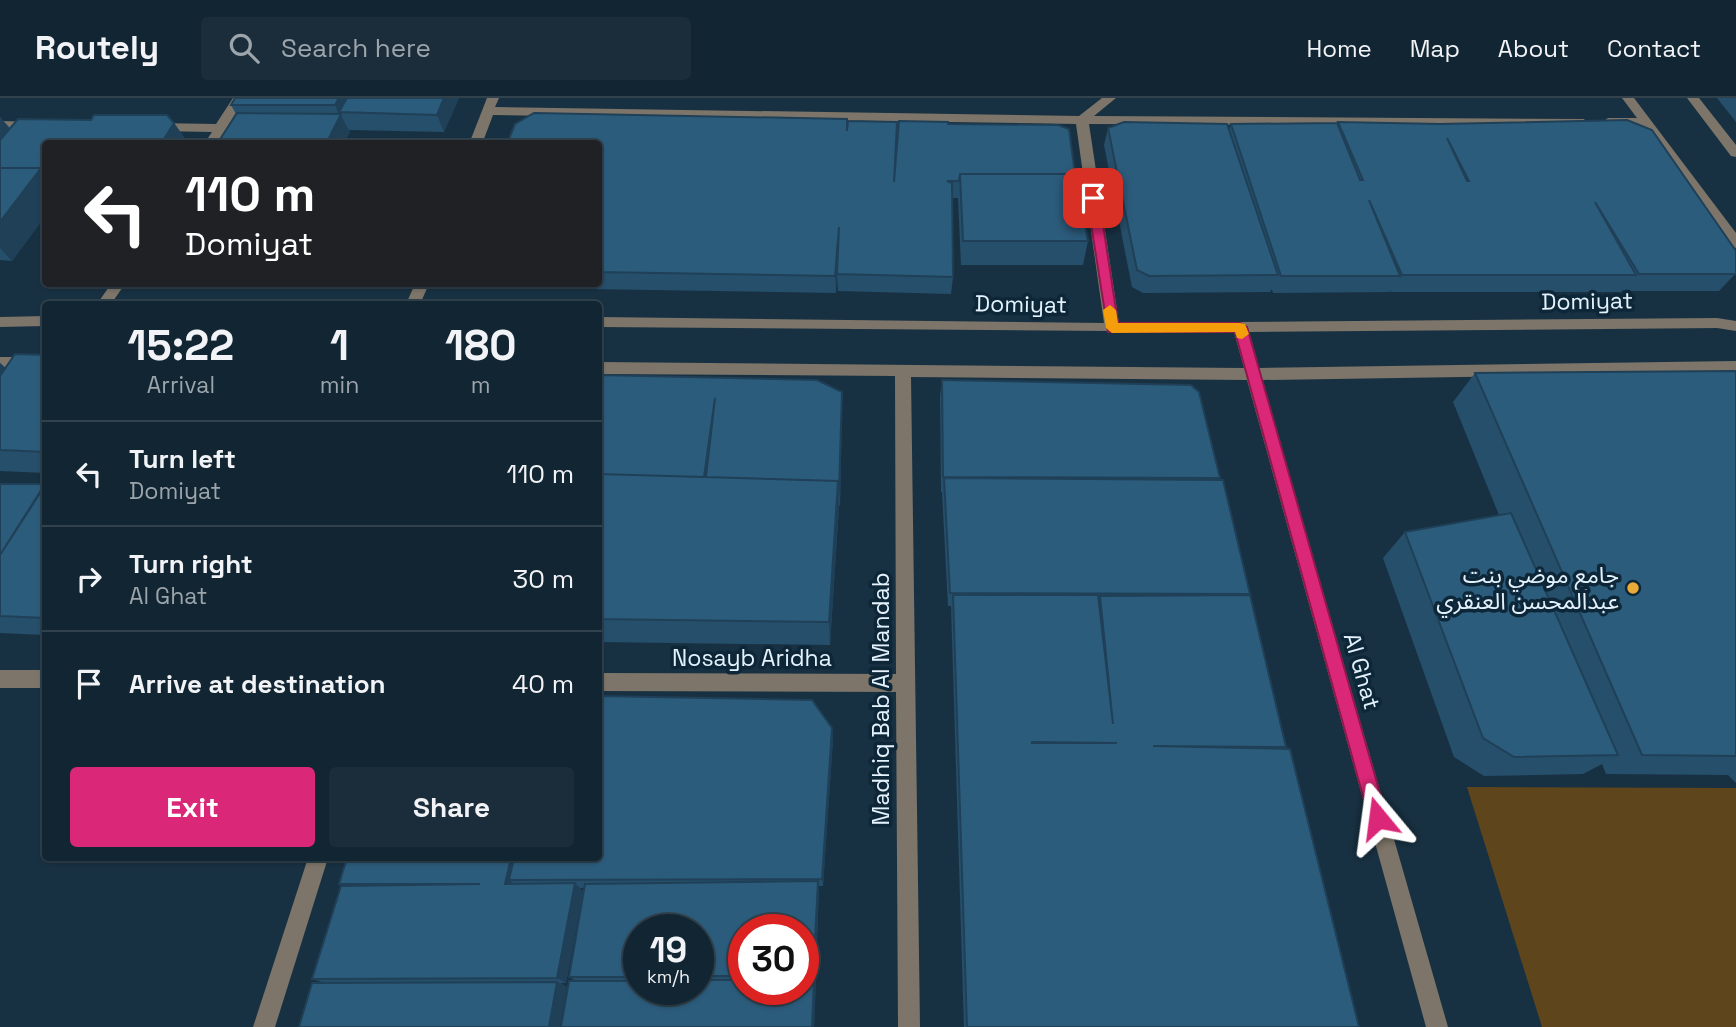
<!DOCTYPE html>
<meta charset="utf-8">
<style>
:root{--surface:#122532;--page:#1b2d3a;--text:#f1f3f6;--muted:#9ca5ac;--line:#31424d;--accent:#db2777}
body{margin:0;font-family:"Space Grotesk","Noto Sans Arabic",sans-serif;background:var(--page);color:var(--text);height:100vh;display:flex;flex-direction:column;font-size:26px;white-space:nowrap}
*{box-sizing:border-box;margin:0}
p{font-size:23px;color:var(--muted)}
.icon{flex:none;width:38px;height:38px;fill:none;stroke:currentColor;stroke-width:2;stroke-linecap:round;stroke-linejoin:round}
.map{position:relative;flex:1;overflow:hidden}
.sheet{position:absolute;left:42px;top:203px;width:560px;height:560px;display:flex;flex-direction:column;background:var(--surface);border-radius:7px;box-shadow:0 2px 5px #0004,0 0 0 2px var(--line)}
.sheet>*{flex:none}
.top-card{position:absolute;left:42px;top:42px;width:560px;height:147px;border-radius:7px;box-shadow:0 2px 5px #0004,0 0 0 2px var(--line);background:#202124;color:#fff;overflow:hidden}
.speed{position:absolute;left:623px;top:816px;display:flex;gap:14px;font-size:35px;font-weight:700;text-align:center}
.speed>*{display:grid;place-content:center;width:91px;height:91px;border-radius:50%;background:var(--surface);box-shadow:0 2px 5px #0004,0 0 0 2px var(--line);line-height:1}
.speed small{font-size:18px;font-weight:400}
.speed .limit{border:10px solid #d22;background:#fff;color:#111}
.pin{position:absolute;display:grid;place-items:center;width:60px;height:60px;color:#fff;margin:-30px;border-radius:14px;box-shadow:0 4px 10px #0006}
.me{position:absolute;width:77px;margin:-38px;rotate:344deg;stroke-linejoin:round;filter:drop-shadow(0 0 5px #0008)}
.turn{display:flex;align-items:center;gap:24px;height:147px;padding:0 28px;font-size:32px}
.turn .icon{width:91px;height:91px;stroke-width:2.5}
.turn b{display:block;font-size:49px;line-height:60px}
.eta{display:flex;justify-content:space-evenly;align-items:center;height:119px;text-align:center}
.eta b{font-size:42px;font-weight:700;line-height:49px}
.button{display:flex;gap:14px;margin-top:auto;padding:14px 28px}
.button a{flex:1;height:80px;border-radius:7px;background:var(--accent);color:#fff;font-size:28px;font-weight:700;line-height:80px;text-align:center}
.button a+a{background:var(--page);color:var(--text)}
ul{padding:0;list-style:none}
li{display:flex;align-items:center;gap:21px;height:105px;padding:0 28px;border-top:2px solid var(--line)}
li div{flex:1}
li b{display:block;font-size:26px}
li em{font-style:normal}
header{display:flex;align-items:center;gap:42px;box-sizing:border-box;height:98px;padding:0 35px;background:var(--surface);border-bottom:2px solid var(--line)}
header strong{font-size:33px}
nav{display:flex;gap:38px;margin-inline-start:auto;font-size:24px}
.search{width:490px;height:63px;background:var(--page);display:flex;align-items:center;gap:18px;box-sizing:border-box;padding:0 24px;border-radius:7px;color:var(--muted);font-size:26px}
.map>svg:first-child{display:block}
.green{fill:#5e451b}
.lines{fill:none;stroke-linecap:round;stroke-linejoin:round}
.minor{fill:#7d7569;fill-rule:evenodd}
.wall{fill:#264f6b;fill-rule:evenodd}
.shaded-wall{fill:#1f4057}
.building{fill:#2c5c7c;stroke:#1f4057;stroke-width:2;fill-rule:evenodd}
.route{fill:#db2777;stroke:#8e194d;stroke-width:2}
.slow{fill:#f59e0b}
.poi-dot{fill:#e9aa38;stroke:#0e2738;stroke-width:2.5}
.labels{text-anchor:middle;stroke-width:7;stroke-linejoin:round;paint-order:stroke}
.street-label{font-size:23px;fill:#e3f2fd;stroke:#0e2738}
.poi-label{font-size:23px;fill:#e3f2fd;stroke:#0e2738;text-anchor:end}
</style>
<header>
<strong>Routely</strong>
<div class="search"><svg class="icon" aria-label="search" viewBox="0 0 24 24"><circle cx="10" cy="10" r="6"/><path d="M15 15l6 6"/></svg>Search here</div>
<nav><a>Home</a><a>Map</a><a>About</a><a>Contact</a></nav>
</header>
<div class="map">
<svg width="1736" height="929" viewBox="0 0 1736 929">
<rect width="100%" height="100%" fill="#183142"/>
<path class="green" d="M1467,689L1736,690V929H1542Z"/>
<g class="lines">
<path class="minor" d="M233,0H245L217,46H204L212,34L154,33L148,29L154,25L216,26Z
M487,0H499L495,9L1079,18L1102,0H1116L1094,18L1584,21L1586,24L1580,28L1089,26L1119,225L1717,220L1736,223V233L1717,230L1249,234L1259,270L1736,263V275L1262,282L1448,929H1426L1247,282L911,279L920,929H898L896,594L598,593V575L896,576L895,278L598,276V264L1244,270L1234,234L598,229V219L1104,225L1076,26L493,17L482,46H469Z
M1622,0H1634L1736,135V150L1731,148L1642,28L1604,27L1602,24L1608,20H1637Z
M1687,0H1699L1736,47V59L1731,58Z
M0,23L35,24L41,28L35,32L0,31Z
M111,186H125L111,206H97Z
M415,186H429L420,206H406Z
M46,218V228L0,229V219Z
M0,259H46V271H0Z
M0,572H46V590H0Z
M308,760H328L275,929H253Z"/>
</g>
<path class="wall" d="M459,0L444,34L349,32L350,34L236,16L231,7Z
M1717,0H1736V24Z
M0,19L10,30L174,25L186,42L184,46H46V117L12,163L0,162Z
M1338,24L1440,26L1736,175L1719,193H1624L1623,192L1621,194H1391V192L1390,194L1273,195L1272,191L1270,194L1143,195L1132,189L1104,47L1108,30L1229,32L1231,26H1337Z
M948,26L1075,76L1088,143L1083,167H961L958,100H952L953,179L951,196L838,193L837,177L836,195L464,189L463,186H598V46L847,33L895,70Z
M164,186H269L267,188Z
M269,186H386L384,190L270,187Z
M46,257V375L0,373V265L6,270Z
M1736,273V685L1728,677L1606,676L1602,666L1583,676L1484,678L1454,659L1383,460L1405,434L1499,417L1453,304L1475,275Z
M598,281L842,310L840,408L839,407L830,547L598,544Z
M942,282L1220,380L1219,382L1250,496L1249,497L1286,649L1284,651L1359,929H964L951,508H948L942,394H941L940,298Z
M0,386H46V537L0,535Z
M832,630L833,641L823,788H819L814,929H561L576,883L569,879L584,790H580L583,793L566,885H560L567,889L325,885L312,881L343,788L339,786ZM639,831H698V891H639ZM744,831H803V891H744Z"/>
<path class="shaded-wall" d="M339,0H363L339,14L350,34L344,46H326L340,18L335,7Z
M444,0H459L444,34L437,17Z
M0,19L17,40L0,60Z
M174,25L186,42L184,46H161Z
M41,70L46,76V117L12,163L0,150V124Z
M839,129V146L836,195L835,178Z
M0,265L19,283L0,310Z
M842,294V310L840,408L839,393Z
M838,383L839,409L830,547L829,524Z
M832,630L833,641L823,788L822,781Z
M511,760H522L509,782L517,788L505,786Z
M818,783L819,791L815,883L813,878Z
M575,785L583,793L566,885L557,880Z
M814,882L816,887L814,929H812Z
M557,884L567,889L560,929H549Z"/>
<path class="building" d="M235,0H339L335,7H231Z
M347,0H444L437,17L339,14Z
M237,15L341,16L326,46H217Z
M534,15L847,21V33L848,23L897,24L894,84L899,23L948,24V26L1058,27L1069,31L1075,76H960L959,83H947L952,85L953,179L837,176L839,129L835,178L598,174V46H507L515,26Z
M94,17H167L174,25L161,46H46V76L41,70H0V42L18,21L91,22Z
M1627,22L1652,32L1736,153V176H1639L1595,104L1636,177H1402L1369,102L1400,178H1281L1231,26L1337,25L1360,82H1363L1338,24L1440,26ZM1447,40L1469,83H1467Z
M1124,24L1227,26L1278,177L1149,178L1137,172L1108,30Z
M0,70H41L0,124Z
M960,76H1077L1088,143H963Z
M15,256L46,257V354L0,352V278Z
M1736,273V658L1642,657L1475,275Z
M599,277L817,282L842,294L839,393H838V383L706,379L715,300L704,379L598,376Z
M942,282L1191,287L1199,294L1220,380L943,379Z
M598,376L838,383L829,524L598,521Z
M944,380L1223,382L1250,496L950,495Z
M0,386H45L0,457Z
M46,386V520L0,518V457Z
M1511,415L1618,657L1514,659L1483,640L1405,434Z
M953,497H1098L1113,626L1100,498L1250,497L1286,649L1153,648L1290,651L1359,929H967ZM1032,644L1117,645H1032Z
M598,598L812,602L832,630L822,781L509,782L514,760H598Z
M347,760H511L505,786L575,785L557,880L312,881L341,788L480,786H339Z
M818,783L813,878H803V831H744V878H698V831H639V879H569L585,786Z
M698,882H744V891H803V882H814L812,929H561L569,883H639V891H698Z
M557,884L549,929H299L312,885Z"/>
<path class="route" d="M1093,96L1099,100L1118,225H1240L1247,229L1387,720L1385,727L1378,729L1371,727L1369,720L1235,234H1108L1087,100Z"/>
<path class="slow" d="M1110,207L1116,212L1118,225H1240L1245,226L1249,236L1242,241L1237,240L1235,234L1112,235L1106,230L1103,212Z"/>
<circle class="poi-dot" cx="1633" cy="490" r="7"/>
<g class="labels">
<g class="street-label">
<text transform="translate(1587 203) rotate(-1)" y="8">Domiyat</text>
<text transform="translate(1021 206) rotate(1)" y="8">Domiyat</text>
<text x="752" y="568">Nosayb Aridha</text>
<text transform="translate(1362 573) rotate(74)" y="8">Al Ghat</text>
<text transform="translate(881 601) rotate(-90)" y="8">Madhiq Bab Al Mandab</text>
</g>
<g class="poi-label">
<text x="1619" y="485">جامع موضي بنت<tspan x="1619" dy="26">عبدالمحسن العنقري</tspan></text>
</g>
</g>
</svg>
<div class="speed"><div>19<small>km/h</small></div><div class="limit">30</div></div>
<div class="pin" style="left:1093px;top:100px;background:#d93025"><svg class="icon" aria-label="arrive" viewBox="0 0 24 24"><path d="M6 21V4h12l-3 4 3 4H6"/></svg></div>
<svg class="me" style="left:1378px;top:720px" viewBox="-20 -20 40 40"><path d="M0-17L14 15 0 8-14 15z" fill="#db2777" stroke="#fff" stroke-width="4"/></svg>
<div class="top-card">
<div class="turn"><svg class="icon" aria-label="left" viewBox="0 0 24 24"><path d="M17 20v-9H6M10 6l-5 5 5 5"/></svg><div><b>110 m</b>Domiyat</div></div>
</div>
<section class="sheet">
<div class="eta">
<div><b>15:22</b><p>Arrival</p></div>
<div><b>1</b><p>min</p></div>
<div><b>180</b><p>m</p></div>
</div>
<ul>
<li><svg class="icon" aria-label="left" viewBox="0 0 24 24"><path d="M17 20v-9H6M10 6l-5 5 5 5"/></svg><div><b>Turn left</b><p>Domiyat</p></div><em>110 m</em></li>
<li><svg class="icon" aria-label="right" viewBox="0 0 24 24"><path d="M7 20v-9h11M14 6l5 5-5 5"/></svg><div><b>Turn right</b><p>Al Ghat</p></div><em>30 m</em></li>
<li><svg class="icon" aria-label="arrive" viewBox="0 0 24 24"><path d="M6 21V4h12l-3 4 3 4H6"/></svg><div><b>Arrive at destination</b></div><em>40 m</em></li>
</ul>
<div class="button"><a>Exit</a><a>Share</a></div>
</section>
</div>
